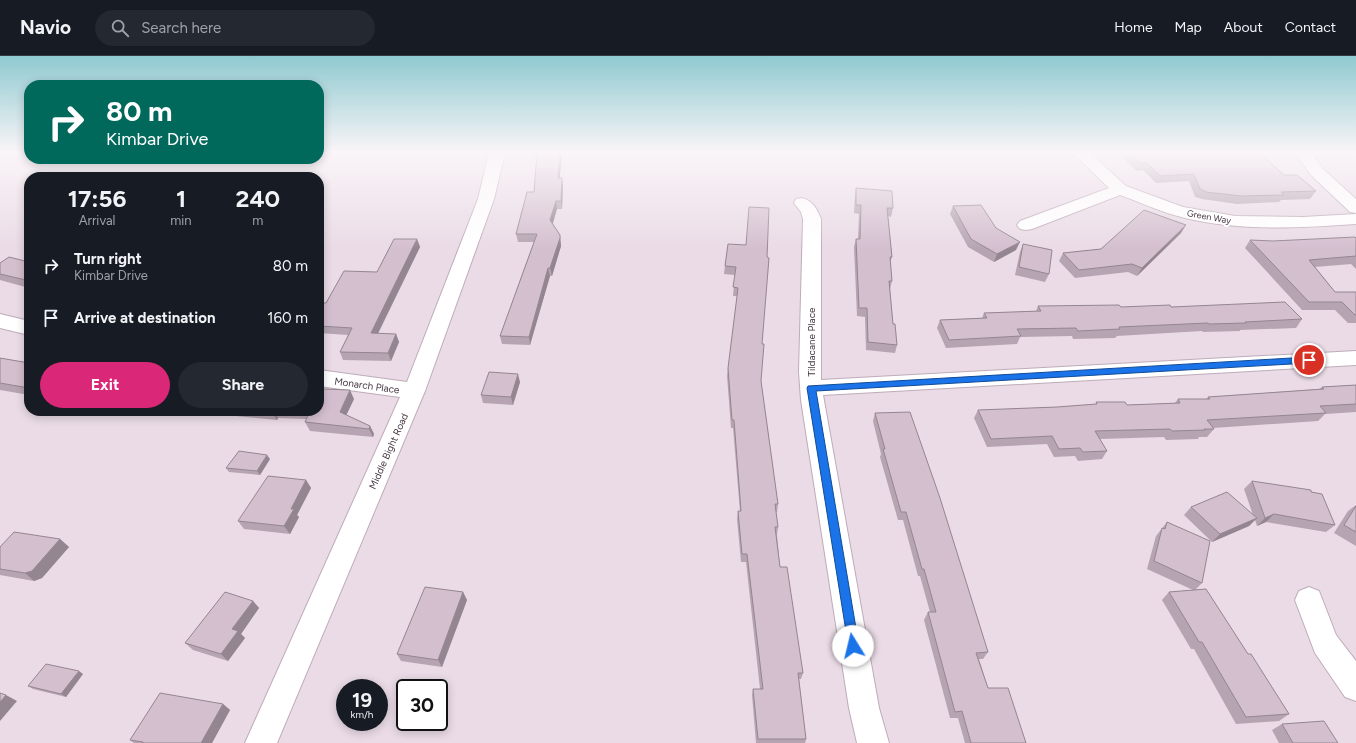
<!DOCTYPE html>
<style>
:root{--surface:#171b24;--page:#242831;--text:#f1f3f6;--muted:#9ea1a6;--line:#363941;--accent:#db2777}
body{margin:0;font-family:Figtree,sans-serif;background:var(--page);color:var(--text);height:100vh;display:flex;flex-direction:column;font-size:15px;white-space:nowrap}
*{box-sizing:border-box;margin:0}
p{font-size:13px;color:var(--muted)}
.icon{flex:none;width:22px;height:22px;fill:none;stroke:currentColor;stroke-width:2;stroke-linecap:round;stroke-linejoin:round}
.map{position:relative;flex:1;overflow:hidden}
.drawer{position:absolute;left:24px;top:116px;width:300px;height:244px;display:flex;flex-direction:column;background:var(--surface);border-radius:16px;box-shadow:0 2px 10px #0003}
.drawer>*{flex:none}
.banner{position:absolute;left:24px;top:24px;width:300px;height:84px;border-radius:16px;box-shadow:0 2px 10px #0003;background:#00695c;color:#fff;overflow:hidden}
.speed{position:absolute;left:336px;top:623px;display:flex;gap:8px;font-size:20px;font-weight:700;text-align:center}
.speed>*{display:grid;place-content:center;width:52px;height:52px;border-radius:50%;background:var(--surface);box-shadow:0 2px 10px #0003;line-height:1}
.speed small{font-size:10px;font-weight:400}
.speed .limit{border:2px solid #111;border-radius:6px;background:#fff;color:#111}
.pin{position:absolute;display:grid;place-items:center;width:34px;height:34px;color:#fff;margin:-17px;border:2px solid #fff;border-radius:50%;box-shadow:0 1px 4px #0007}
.me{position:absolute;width:44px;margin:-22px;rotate:351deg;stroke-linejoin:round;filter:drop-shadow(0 0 3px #0008)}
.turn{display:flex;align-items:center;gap:14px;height:84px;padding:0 16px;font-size:18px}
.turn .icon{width:52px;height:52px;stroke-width:2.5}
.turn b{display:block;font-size:28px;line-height:34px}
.eta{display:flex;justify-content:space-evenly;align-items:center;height:68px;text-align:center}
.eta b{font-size:24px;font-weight:700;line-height:28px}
.button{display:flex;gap:8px;margin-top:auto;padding:8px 16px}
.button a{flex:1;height:46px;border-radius:24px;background:var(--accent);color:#fff;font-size:16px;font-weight:700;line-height:46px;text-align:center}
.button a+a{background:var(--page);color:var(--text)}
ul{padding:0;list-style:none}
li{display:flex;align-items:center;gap:12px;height:52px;padding:0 16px}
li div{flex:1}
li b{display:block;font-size:15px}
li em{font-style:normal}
header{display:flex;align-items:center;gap:24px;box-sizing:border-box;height:56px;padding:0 20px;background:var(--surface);border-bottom:1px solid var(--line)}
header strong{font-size:19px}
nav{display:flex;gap:22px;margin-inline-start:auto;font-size:14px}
.search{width:280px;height:36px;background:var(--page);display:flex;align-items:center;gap:10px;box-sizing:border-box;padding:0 14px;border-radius:22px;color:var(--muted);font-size:15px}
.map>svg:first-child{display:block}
.residential{fill:#eadbe6;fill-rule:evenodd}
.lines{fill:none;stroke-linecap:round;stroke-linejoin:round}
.minor-casing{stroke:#beacb9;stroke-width:2}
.minor{fill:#fff;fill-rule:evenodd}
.wall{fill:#b6a4b2}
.shaded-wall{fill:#948691}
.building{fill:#d4bfcf;stroke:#948691}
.route{fill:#1a73e8;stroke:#114b97}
.labels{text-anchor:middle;stroke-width:4;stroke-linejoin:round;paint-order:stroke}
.far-street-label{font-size:9px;fill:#463843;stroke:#fff}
.street-label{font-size:10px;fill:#463843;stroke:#fff}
</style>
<header>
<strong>Navio</strong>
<div class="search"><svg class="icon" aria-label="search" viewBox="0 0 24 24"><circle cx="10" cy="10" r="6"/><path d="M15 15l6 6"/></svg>Search here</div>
<nav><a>Home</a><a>Map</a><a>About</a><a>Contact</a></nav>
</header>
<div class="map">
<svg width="1356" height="687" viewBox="0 0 1356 687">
<rect width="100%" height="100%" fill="#f3e9f0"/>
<path class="residential" d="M0,97H29V103H319V97H1356V687H0ZM29,121H319V355H29ZM345,632H379V666H345ZM405,632H439V666H405Z"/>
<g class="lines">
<defs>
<path id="minor" d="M489,97H505L494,143L425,335L277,687H245L400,341L319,330V314L407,326L478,143Z
M1073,97H1090L1126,130L1183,151L1235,160L1303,161L1356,158V168C1296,172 1233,176 1174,159C1156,154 1138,145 1120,139L1032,173L1026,174L1020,173L1017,169L1020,165L1109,132Z
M1295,97H1311L1323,113L1356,143V157L1350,156L1311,119Z
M802,142C813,145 817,153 821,163V324L1356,295V309L823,339L879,652L889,687H857L849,652L801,344L799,316L803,163L801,156L794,147L796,143Z
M0,258L29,265V279L0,272Z
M1309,531L1319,535L1336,579L1356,605V645L1345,641L1315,597L1295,544L1299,535Z"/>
</defs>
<use href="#minor" class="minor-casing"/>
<use href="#minor" class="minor"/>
</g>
<path class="wall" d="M534,97H562L559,122L563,130L562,153H557L553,168L560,179L561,190L552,220H550L530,289L502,288L500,280L534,186H518L516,178L534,136L537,104H536Z
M1121,97H1259L1284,119L1316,135L1310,143L1281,144L1279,146L1237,148L1202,143L1195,141L1189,125L1156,127L1143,114L1136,115L1120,98Z
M856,132L893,152L891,161L888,160L892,201L890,207L892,225L890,233L893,268L897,289L895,297L866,294L865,261L857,260L854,191L856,183H858L859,158L854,157L855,140Z
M953,150L1016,194L994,206L968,191L950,158Z
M1181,177L1137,220L1128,216L1075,222L1059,205L1063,197L1101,193Z
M1356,182V213L1351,208L1315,211L1335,236H1356V267H1348L1335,254H1302L1245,192L1250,184L1273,185Z
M417,183L420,191L378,278H396L399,286L391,305L343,304L340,296L348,279L319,277V247H326L377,216Z
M728,188L762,288L761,325L778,448L777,456H776L778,471L777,479L780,511L803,617L801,623H799L806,683L805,687H756L752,639L753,633H760L746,506H741L737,463L738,455H740L733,372H731L727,320L737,240H733L735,219L724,218L725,210Z
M1023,188L1049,218L1045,226L1015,219L1020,196Z
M29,206V232L0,224V207Z
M1038,250L1121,251H1171L1302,263L1296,272L1240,274V275L1203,276L1202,275L1117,280L1115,282L1073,283L1072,280L1020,281L1017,288L946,292L937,272L940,264L982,262L984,257L1036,255Z
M0,302L29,307V339L0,334Z
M520,326L513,349L483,347L481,339Z
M1356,329V356L1325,358L1318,365L1213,372L1214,373L1207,381H1199L1198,383L1166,384L1164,381L1100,383L1107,395L1102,403L1078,405L1075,400L1054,401L1047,388L987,391L974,362L978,354L1057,351L1096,348V346L1127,349L1175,347L1178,343H1206L1208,341L1319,333L1322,331Z
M354,343L346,359L370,370L374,378L373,381L310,375L305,366L307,363L278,362L277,364L236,360L233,355H319Z
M127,355H140L138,357Z
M163,355H196L193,359Z
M875,357L988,596L983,603H979L988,632L1026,687H965L958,662H950L924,564L928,556H930L920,520H918L903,464H898L880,401L881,398L873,365Z
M270,403L260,419L229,416L226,412Z
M306,424L311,432L297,459L299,461L290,478L244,473L238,465Z
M1252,425L1311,436L1335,469L1326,476L1266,466L1257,470L1255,464L1249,470L1212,486L1184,459L1191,451L1253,459L1244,433Z
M1356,449V490L1334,477L1348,455Z
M1167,466L1202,527L1195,534L1248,598L1289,658L1279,665L1236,668L1194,593H1191L1162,544L1169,536L1193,534L1147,513L1156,480Z
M60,483L69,491L42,522L34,525L0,519V491Z
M463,536L467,544L442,611L401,605L397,598Z
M253,545L259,552L241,578L245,582L228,605L193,594L185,587Z
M83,618L66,641L33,633L28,630Z
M223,648L230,654L212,687H134L130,684Z
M1282,668L1338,687H1279L1272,674Z"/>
<path class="shaded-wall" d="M560,97H562L559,130L558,122Z
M562,122L563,130L562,153L561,145Z
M556,145L557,153L551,172L550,164Z
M1186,169L1181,177L1137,220L1142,212Z
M560,179L561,190L552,220L550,212Z
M417,183L420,191L374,285L371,277Z
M1020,186L1016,194L994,206L997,198Z
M548,212L550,220L530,289L529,281Z
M396,278L399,286L391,305L388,297Z
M518,318L520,326L513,349L511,341Z
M350,334L354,343L344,364L340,356Z
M190,355H196L193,359Z
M273,355H274L278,362L277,364L272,356Z
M370,370L374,378L373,381L369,373Z
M267,399L270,403L260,419L257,415Z
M306,424L311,432L297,459L299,461L290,478L284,470L291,453Z
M1274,458L1266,466L1257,470L1265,462Z
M1257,462L1249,470L1212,486L1220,478Z
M60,483L69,491L42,522L34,525L25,517Z
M463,536L467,544L442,611L438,604Z
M253,545L259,552L241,578L245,582L228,605L221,598L232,573Z
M79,615L83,618L66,641L61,638Z
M6,639L17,645L0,665V646Z
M223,648L230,654L212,687H201Z"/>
<path class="building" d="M537,97H560L558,122H562L561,145H556L550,164L560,179V182L550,212H548L529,281L500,280L537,178H516L527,136H534Z
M1130,97H1259L1284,119H1297L1316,135L1281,136L1284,139L1241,140L1206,136L1200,133L1194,118L1160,120L1147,107H1140Z
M856,132L892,135L893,152H887L892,201H890L892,225H889L893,268H895L897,289L868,286L867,252H859L856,183H860L861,149H856Z
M981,149L996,172L1020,186L997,198L971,183L953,150Z
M749,151L769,152L767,201L769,202L762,288H764L761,325L778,448H775L778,471H775L780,511H787L803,617H798L806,683H758L753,633H763L747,498H742L738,455H741L734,364H732L728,312L738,232L733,231L736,211L725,210L728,188L746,189Z
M1144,154L1186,169L1142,212L1132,208L1079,214L1063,197L1101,193Z
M1355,181L1356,182V200L1309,204L1335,236H1356V259H1355L1342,246H1309L1250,184L1273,185Z
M394,183H417L371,277L396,278L388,297L340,296L352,272L319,270V247H326L344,215L377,216Z
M1023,188L1052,194L1049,218L1019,211Z
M9,201L29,206V226L24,225L26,224L0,218V207Z
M1285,246L1302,263L1245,266L1246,267L1209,268L1208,267L1119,271L1120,273L1078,275L1076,272L1017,273L1021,280L949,284L940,264L987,262L984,257L1041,255L1038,250L1119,249L1121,251L1170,249L1171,251Z
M0,302L29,307V332L0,327Z
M489,316L518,318L511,341L481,339Z
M1356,329V348L1320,350L1326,357L1207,364L1214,373H1204L1205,374L1172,375L1170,373L1095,375L1107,395L1083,396L1080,392L1059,393L1052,380L991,383L978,354L1057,351L1097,348L1096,346H1125L1127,349L1180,347L1178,343H1210L1208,341L1324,333L1322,331Z
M323,333L350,334L340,356L370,370L369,373L305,366L310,355H319V335L322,336Z
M910,356L940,442L988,596L976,597L988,632H1008L1026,687H971L962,655L955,656L928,556H936L924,513H922L906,456H901L883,393H885L875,357Z
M239,395L267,399L257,415L226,412Z
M268,420L306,424L291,453H294L284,470L238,465Z
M1252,425L1311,434V436L1322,438L1335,469L1274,458L1265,462Z
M1227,436L1257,462L1220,478L1191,451Z
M1356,450V476L1344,469Z
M1167,466L1210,485L1202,527L1154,505L1162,472L1165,473Z
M14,476L60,483L32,515L25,517L0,513V491Z
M425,531L463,536L438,604L397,598Z
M1206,533L1248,598H1251L1289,658L1246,661L1202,586H1199L1169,536Z
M225,536L253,545L232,573L238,575L221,598L185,587Z
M46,608L79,615L61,638L28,630Z
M0,637L6,639L0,646Z
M160,637L223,648L201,687H143V686L130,684Z
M1324,665L1338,687H1293L1282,668Z"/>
<linearGradient id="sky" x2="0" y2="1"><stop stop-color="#8fcad0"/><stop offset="0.5" stop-color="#faf5f8"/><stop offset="1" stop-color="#faf5f8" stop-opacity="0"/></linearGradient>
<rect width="1356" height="193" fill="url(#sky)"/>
<path class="route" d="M1309,301L1314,304L1309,307L816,335L859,590L858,594L853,596L849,594L807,332L808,330Z"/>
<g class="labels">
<g class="far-street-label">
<text transform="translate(1209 161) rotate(10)" y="3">Green Way</text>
</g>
<g class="street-label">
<text transform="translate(811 286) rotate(-90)" y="4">Tildacane Place</text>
<text transform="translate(367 329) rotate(8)" y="4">Monarch Place</text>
<text transform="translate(388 395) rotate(-66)" y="4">Middle Bight Road</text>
</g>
</g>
</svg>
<div class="speed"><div>19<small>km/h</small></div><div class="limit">30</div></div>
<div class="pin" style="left:1309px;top:304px;background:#d93025"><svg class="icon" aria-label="arrive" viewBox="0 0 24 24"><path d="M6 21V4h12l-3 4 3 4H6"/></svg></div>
<svg class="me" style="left:853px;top:590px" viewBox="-20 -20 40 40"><circle r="19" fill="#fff"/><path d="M0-13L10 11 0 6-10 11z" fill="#1a73e8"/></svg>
<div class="banner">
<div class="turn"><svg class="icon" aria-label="right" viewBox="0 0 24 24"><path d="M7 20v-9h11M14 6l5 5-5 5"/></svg><div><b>80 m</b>Kimbar Drive</div></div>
</div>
<section class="drawer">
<div class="eta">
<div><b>17:56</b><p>Arrival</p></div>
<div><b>1</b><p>min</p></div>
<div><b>240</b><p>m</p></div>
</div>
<ul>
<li><svg class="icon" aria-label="right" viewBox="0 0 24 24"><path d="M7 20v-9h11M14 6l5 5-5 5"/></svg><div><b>Turn right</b><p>Kimbar Drive</p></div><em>80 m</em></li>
<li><svg class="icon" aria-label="arrive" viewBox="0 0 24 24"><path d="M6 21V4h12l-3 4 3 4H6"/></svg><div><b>Arrive at destination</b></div><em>160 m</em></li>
</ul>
<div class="button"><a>Exit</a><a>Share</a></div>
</section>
</div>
